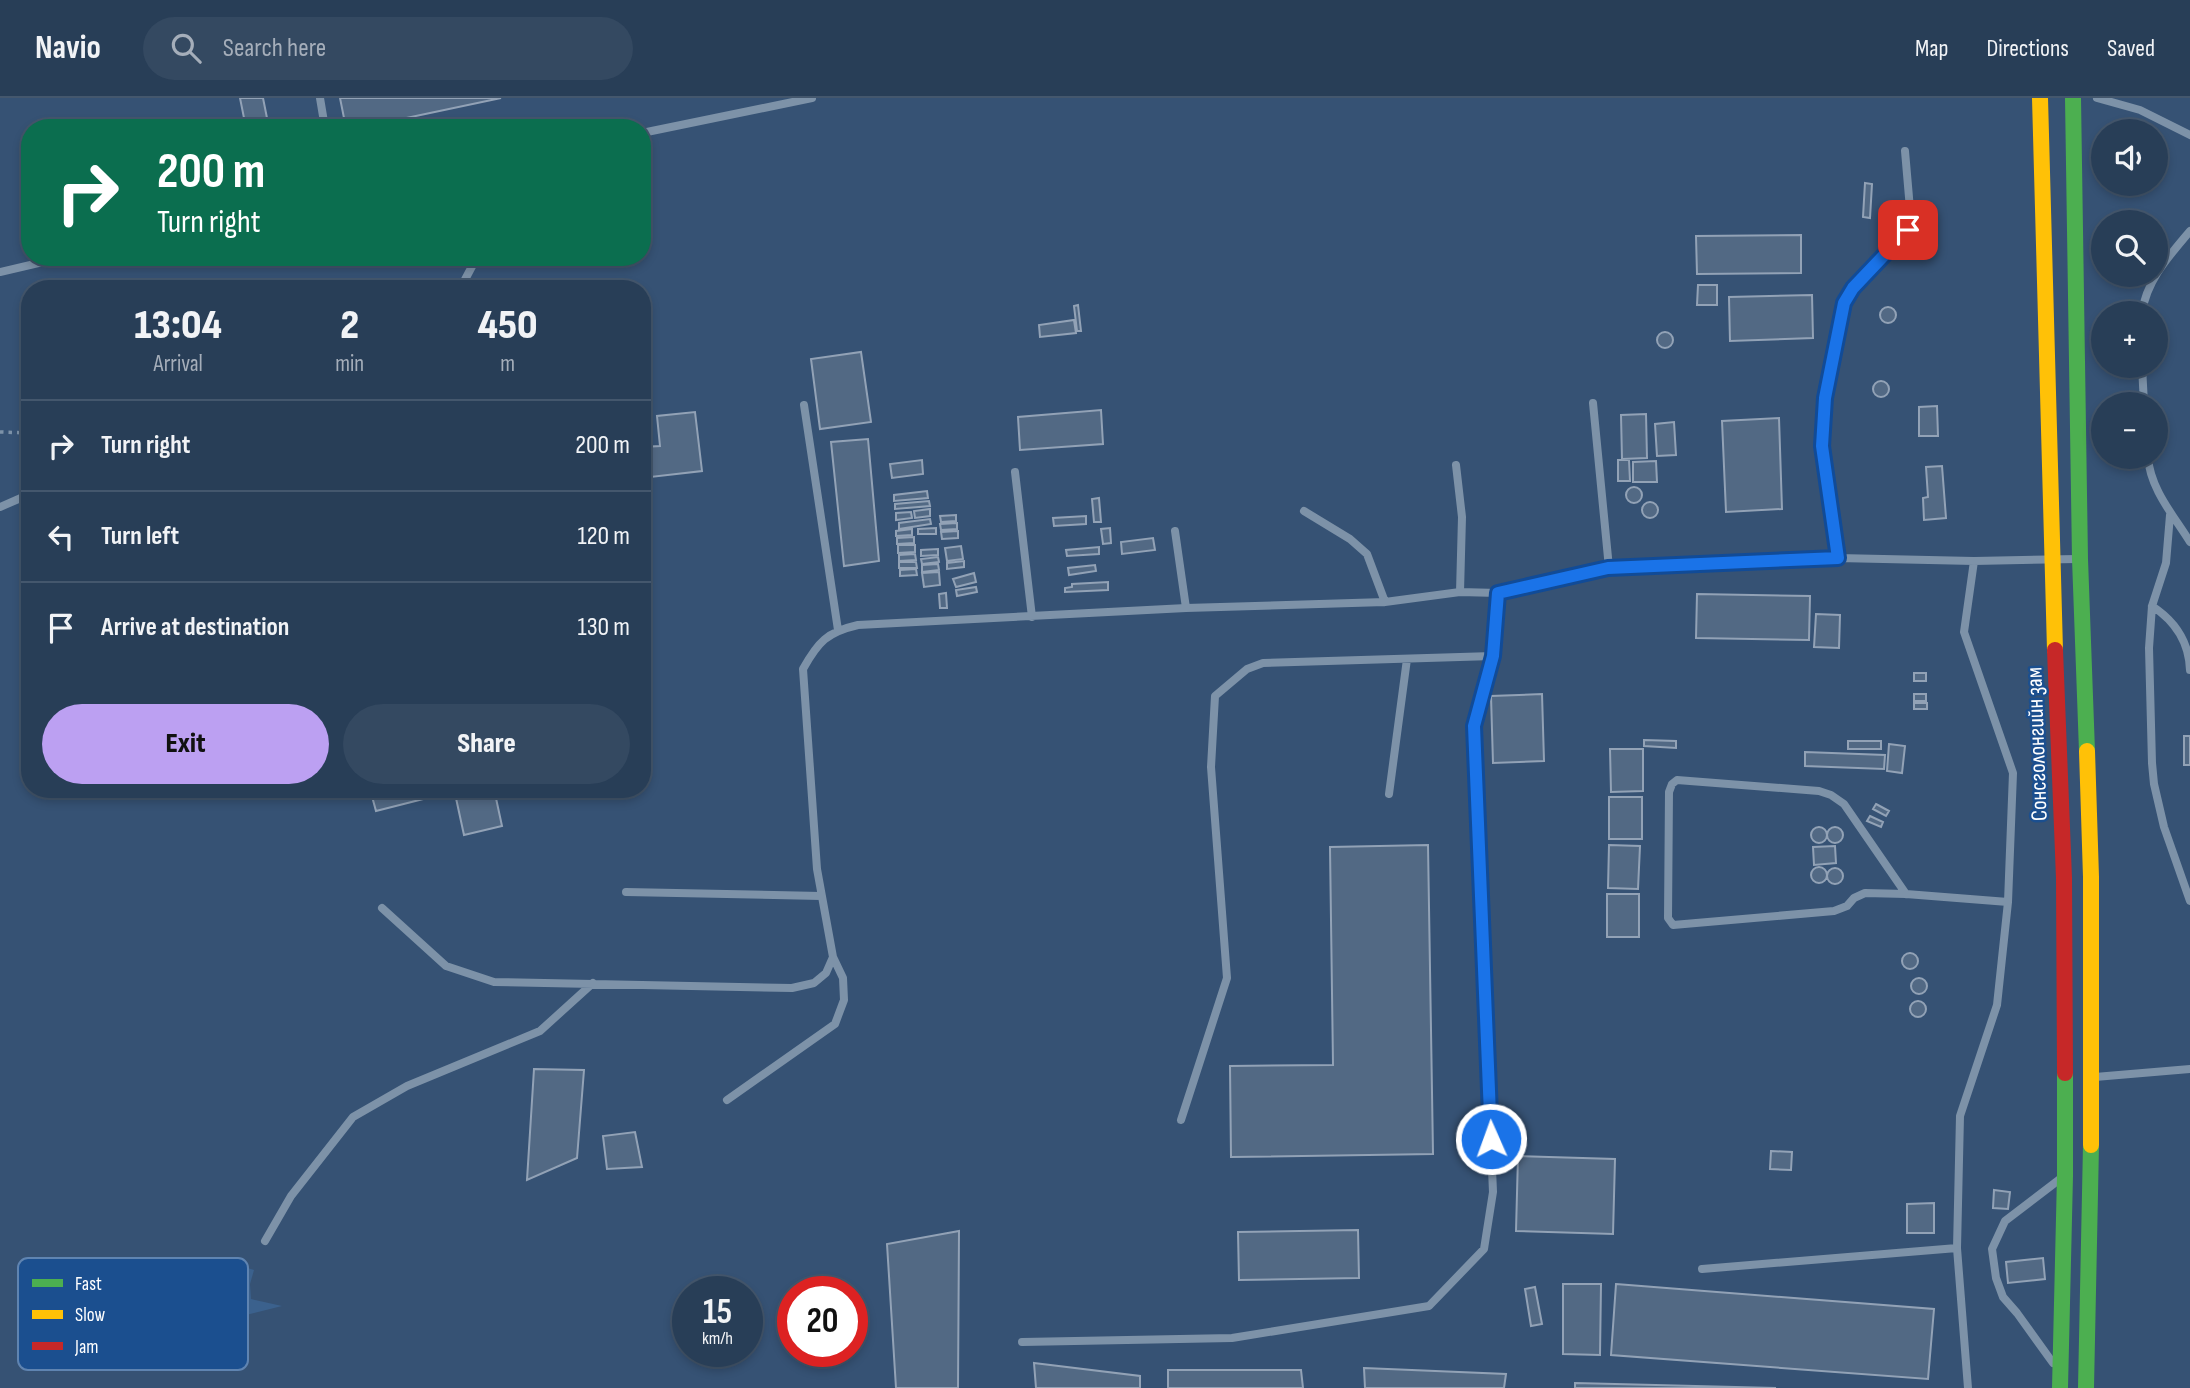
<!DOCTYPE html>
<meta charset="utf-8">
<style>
:root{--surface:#283e57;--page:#344961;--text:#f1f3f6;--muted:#a5aeba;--line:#44576d;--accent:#bca0f2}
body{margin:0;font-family:"Sofia Sans Condensed",sans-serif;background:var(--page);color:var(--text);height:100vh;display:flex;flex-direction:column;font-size:26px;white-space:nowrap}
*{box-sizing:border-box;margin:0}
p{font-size:23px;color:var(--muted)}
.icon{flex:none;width:38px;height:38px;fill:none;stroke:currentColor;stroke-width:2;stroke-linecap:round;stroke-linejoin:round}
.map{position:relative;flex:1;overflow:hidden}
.panel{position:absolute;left:21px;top:182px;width:630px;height:518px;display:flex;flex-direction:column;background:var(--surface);border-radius:28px;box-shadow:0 4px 10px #0003,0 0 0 2px var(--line)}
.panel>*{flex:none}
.hud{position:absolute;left:21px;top:21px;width:630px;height:147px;border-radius:28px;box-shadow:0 4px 10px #0003,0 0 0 2px var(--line);background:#0b6e4f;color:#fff;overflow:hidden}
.buttons{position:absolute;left:2091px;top:21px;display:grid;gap:14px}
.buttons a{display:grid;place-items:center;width:77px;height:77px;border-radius:50%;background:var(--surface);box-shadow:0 4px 10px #0003,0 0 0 2px var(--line);font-size:35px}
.speed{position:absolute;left:672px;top:1178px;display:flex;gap:14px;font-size:35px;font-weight:700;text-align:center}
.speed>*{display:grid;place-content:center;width:91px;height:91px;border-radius:50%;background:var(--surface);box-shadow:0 4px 10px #0003,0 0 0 2px var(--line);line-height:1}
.speed small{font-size:18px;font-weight:400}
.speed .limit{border:10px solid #d22;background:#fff;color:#111}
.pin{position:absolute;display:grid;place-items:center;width:60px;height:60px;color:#fff;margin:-30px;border-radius:14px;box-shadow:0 4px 10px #0006}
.me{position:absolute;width:77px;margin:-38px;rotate:358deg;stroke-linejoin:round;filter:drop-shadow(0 0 5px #0008)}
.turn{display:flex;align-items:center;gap:24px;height:147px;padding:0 21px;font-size:32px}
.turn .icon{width:91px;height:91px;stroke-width:2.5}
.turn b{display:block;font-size:49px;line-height:60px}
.eta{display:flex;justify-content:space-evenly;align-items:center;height:119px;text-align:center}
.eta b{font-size:42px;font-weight:800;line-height:49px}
.action{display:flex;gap:14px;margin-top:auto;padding:14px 21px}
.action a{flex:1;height:80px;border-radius:42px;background:var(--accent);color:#111;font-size:28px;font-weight:800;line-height:80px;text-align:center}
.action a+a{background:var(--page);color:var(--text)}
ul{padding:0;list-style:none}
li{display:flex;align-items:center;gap:21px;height:91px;padding:0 21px;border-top:2px solid var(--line)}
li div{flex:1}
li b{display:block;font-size:26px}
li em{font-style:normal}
header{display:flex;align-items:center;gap:42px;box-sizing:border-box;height:98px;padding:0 35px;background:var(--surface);border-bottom:2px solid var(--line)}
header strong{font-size:33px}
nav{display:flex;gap:38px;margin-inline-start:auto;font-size:24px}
.search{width:490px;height:63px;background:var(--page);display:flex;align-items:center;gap:18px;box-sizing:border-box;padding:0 24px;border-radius:38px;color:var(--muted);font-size:26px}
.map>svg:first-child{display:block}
.water{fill:#3b618d}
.building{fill:#526984;stroke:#92a2b6;stroke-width:2}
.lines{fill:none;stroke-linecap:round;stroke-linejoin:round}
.path{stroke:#7d92a8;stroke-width:3.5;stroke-dasharray:3.5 5;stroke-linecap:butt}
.lane{stroke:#7d92a8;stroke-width:8}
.fast{stroke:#4caf50;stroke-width:16}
.slow{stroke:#ffc107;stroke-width:16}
.jam{stroke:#c62828;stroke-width:16}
.route-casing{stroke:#114b97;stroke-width:18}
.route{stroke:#1a73e8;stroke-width:12}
.labels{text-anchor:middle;stroke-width:5;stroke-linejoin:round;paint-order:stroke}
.street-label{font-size:23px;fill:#fff;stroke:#1b4f8f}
.key{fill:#1b4f8f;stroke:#5f84b1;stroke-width:2}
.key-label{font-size:19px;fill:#fff}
</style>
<header>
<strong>Navio</strong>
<div class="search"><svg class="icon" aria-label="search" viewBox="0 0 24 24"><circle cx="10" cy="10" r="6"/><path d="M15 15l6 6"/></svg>Search here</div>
<nav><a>Map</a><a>Directions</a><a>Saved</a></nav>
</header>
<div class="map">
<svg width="2190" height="1290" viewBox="0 0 2190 1290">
<rect width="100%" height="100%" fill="#365274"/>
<path class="water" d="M235,1166L254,1172L250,1186L251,1201L282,1208L246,1217L212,1203L206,1187L218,1169Z"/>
<path class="building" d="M240,0H263L269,30H246Z
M340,0H501L359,30H346Z
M1865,85L1872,86L1870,120L1863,119Z
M1801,137V175L1697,176L1696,138Z
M1698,187H1717V207H1697Z
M1812,197L1813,240L1730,243L1729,199Z
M1078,207L1081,233H1077L1074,208Z
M1880 217a8 8 0 1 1 16 0a8 8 0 1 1-16 0Z
M1074,222L1076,235L1040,239L1039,227Z
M1657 242a8 8 0 1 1 16 0a8 8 0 1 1-16 0Z
M861,254L871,324L820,331L811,261Z
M1873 291a8 8 0 1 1 16 0a8 8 0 1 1-16 0Z
M1937,308L1938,338H1919V309Z
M1101,312L1103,346L1020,352L1018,319Z
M695,314L702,373L642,380V349L660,348L657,318Z
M1646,316L1647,360L1622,361L1621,317Z
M1779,320L1782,411L1726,414L1722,323Z
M1674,324L1676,357L1657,358L1655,326Z
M868,341L879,463L844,468L831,344Z
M922,362L923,376L892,380L890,366Z
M1618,362H1629L1630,383H1618Z
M1656,363L1657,384H1633V364Z
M1942,368L1946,420L1924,422L1923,400L1928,399L1926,369Z
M1626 397a8 8 0 1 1 16 0a8 8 0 1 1-16 0Z
M927,393L928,400L894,403V397Z
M1099,400L1101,424H1094L1092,401Z
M929,403L930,408L895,411V406Z
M1642 412a8 8 0 1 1 16 0a8 8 0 1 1-16 0Z
M930,411V418L915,420L914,413Z
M911,414L912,420L896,422V415Z
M956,417V423L941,424L940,418Z
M1086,418V426L1054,428L1053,420Z
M930,421L931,426L899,431V425Z
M957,425V431L941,432L940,426Z
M936,430V436H918V431Z
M1110,430L1111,445L1103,446L1101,431Z
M912,431V437L896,438V433Z
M958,433V440L942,441L941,434Z
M914,439V445L897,446V440Z
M1153,440L1155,452L1122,456L1121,444Z
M898,447H915V454L898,455Z
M961,448L963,461L947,463L945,450Z
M1099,449V456L1067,458L1066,452Z
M938,451V457L921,458V452Z
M915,456L916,462L899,463V457Z
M938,459L939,464L922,466L921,461Z
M964,463V469L947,471V465Z
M899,464H916L917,470H899Z
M938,466L939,472L922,474V467Z
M1095,467L1096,473L1069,477L1068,470Z
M916,471L917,477L900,478V472Z
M939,474L940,487L924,489L922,475Z
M974,475L976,484L956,489L953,481Z
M1108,484V492L1065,494V490L1072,489V486Z
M976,489L977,494L957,498L956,492Z
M946,495L947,510H940L939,496Z
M1697,496L1810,498L1809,542L1696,540Z
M1816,516L1840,517L1839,550L1814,549Z
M1914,575H1926V583H1914Z
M1542,596L1544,663L1493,665L1491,598Z
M1914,596H1926V603H1914Z
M1914,605H1927V611H1914Z
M2184,638H2190V667H2184Z
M1644,642L1676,643V650L1644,648Z
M1848,643H1881V651H1848Z
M1889,646L1905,648L1902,675L1887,673Z
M1610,651H1643V693L1611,694Z
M1805,654L1885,657L1884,671L1805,668Z
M370,691H446L447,695L376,713Z
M454,691H494L502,728L464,737Z
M1609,699H1642V741H1609Z
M1876,706L1889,713L1886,718L1873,711Z
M1870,718L1883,724L1881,729L1867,723Z
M1827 737a8 8 0 1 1 16 0a8 8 0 1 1-16 0Z
M1811 737a8 8 0 1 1 16 0a8 8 0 1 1-16 0Z
M1428,747L1433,1056L1231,1059L1230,968L1333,967L1330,749Z
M1609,747L1640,748L1638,791L1608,790Z
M1835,748L1836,765L1814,767L1813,749Z
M1811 777a8 8 0 1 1 16 0a8 8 0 1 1-16 0Z
M1827 778a8 8 0 1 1 16 0a8 8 0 1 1-16 0Z
M1607,796H1639V839H1607Z
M1902 863a8 8 0 1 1 16 0a8 8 0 1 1-16 0Z
M1911 888a8 8 0 1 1 16 0a8 8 0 1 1-16 0Z
M1910 911a8 8 0 1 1 16 0a8 8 0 1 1-16 0Z
M534,971L584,972L577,1060L527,1082Z
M635,1034L642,1069L607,1071L603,1038Z
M1771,1053L1792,1054L1791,1072L1770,1071Z
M1518,1058L1615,1061L1613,1136L1516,1133Z
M1994,1092L2010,1094L2008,1111L1993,1110Z
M1934,1105V1135H1907V1106Z
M1358,1132L1359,1180L1239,1182L1238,1134Z
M959,1133L958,1290H896L887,1146Z
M2043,1160L2045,1181L2008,1185L2006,1164Z
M1563,1186H1601L1600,1257L1563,1256Z
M1616,1186L1934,1211L1928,1281L1611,1257Z
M1535,1189L1542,1226L1531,1228L1525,1191Z
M1034,1265L1140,1278V1290H1036Z
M1364,1270L1506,1276L1504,1290H1365Z
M1168,1272H1301L1303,1290H1168Z
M1575,1285L1776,1290H1575Z"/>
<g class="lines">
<path class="path" d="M0,334L30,335"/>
<path class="lane" d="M320,0L325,30
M2097,0L2140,12L2190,37
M642,35L812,0
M0,174L64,159
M460,191L477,159
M2142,215C2146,183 2169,158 2190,133
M2142,268L2144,306
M1593,305L1609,470
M804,307L838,532
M2148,359C2150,391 2174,418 2190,444
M1456,367L1462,419L1460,494
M1015,374L1032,519
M0,409L30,396
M1304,413L1350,441L1367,456L1385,504
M2170,417L2166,465L2152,508L2149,550L2152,665L2154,686L2164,729L2190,803
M1175,433L1186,510
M1838,460L1822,348L1825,300L1844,205L1853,189L1908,132L1910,111L1905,53
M2152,508C2175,523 2189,544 2190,572
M1389,696L1407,561
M626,794L821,798
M1906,796L1844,706L1831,697L1819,693L1677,682L1672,686L1669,694L1668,820L1673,827L1834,813L1847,808L1854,800L1865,795L1906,796L2008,804
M382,810L446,868L494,884L792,890L814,885L826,875L833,859L817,771L803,571C818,544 827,534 858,527L1186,510L1385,504L1460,494L1498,495L1609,470L1637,467L1838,460L1974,463L2077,461
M2095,979L2190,971
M727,1002L835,926L844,902L843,880L833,859
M1181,1022L1227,880L1211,669L1215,598L1247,571L1263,565L1493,558
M265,1143L291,1098L353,1019L407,988L540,933L593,885
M1702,1171L1957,1150
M1022,1244L1232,1240L1429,1208L1484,1151L1493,1094L1473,628L1493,558L1498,495
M2053,1265L2017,1215L2003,1199L1996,1180L1992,1151L2005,1123L2060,1081
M1968,1290L1957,1150L1960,1018L1997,907L2008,804L2013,675L1964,534L1974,463"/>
<path class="fast" d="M2073,0L2080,461L2087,653
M2060,1290L2065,1078V975
M2086,1290L2091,1047"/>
<path class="slow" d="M2040,0L2055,552
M2087,653L2091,779V1047"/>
<path class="jam" d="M2055,552L2064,780L2065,975"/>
</g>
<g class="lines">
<defs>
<path id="route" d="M1491,1041L1474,628L1493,558L1498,495L1608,470L1838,460L1822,348L1825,300L1844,205L1853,190L1908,132"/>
</defs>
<use href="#route" class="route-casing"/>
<use href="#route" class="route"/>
</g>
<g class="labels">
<g class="street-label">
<text transform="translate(2036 646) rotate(-92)" y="8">Сонсголонгийн зам</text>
</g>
</g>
<rect x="18" y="1160" width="230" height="112" rx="10" class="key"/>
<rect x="32" y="1181" width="31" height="8" fill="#4caf50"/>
<rect x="32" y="1212" width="31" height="9" fill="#ffc107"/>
<rect x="32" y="1244" width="31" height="8" fill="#c62828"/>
<g class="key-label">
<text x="75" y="1192">Fast</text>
<text x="75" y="1223">Slow</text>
<text x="75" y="1255">Jam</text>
</g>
</svg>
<div class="buttons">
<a><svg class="icon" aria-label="sound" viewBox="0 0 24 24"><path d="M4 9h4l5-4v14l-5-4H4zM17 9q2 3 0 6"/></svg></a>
<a><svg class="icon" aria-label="search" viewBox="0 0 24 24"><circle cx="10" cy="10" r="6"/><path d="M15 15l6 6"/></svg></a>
<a>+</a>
<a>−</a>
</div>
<div class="speed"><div>15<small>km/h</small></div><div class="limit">20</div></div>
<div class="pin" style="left:1908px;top:132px;background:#d93025"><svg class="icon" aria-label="arrive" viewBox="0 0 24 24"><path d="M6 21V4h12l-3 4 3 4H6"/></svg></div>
<svg class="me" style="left:1491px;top:1041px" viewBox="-20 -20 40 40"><circle r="17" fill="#1a73e8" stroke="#fff" stroke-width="3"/><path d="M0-11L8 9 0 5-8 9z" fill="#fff"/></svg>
<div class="hud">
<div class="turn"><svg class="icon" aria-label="right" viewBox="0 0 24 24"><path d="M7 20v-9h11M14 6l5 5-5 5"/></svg><div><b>200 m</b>Turn right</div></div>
</div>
<section class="panel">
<div class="eta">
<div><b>13:04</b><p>Arrival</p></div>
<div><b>2</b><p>min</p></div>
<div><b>450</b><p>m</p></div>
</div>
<ul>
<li><svg class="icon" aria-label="right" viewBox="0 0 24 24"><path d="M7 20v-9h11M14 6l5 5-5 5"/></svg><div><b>Turn right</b></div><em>200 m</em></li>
<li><svg class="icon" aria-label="left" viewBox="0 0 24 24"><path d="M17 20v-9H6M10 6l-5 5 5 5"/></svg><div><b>Turn left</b></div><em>120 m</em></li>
<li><svg class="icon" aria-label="arrive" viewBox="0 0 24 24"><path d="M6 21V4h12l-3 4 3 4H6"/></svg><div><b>Arrive at destination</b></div><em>130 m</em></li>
</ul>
<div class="action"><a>Exit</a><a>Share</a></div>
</section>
</div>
